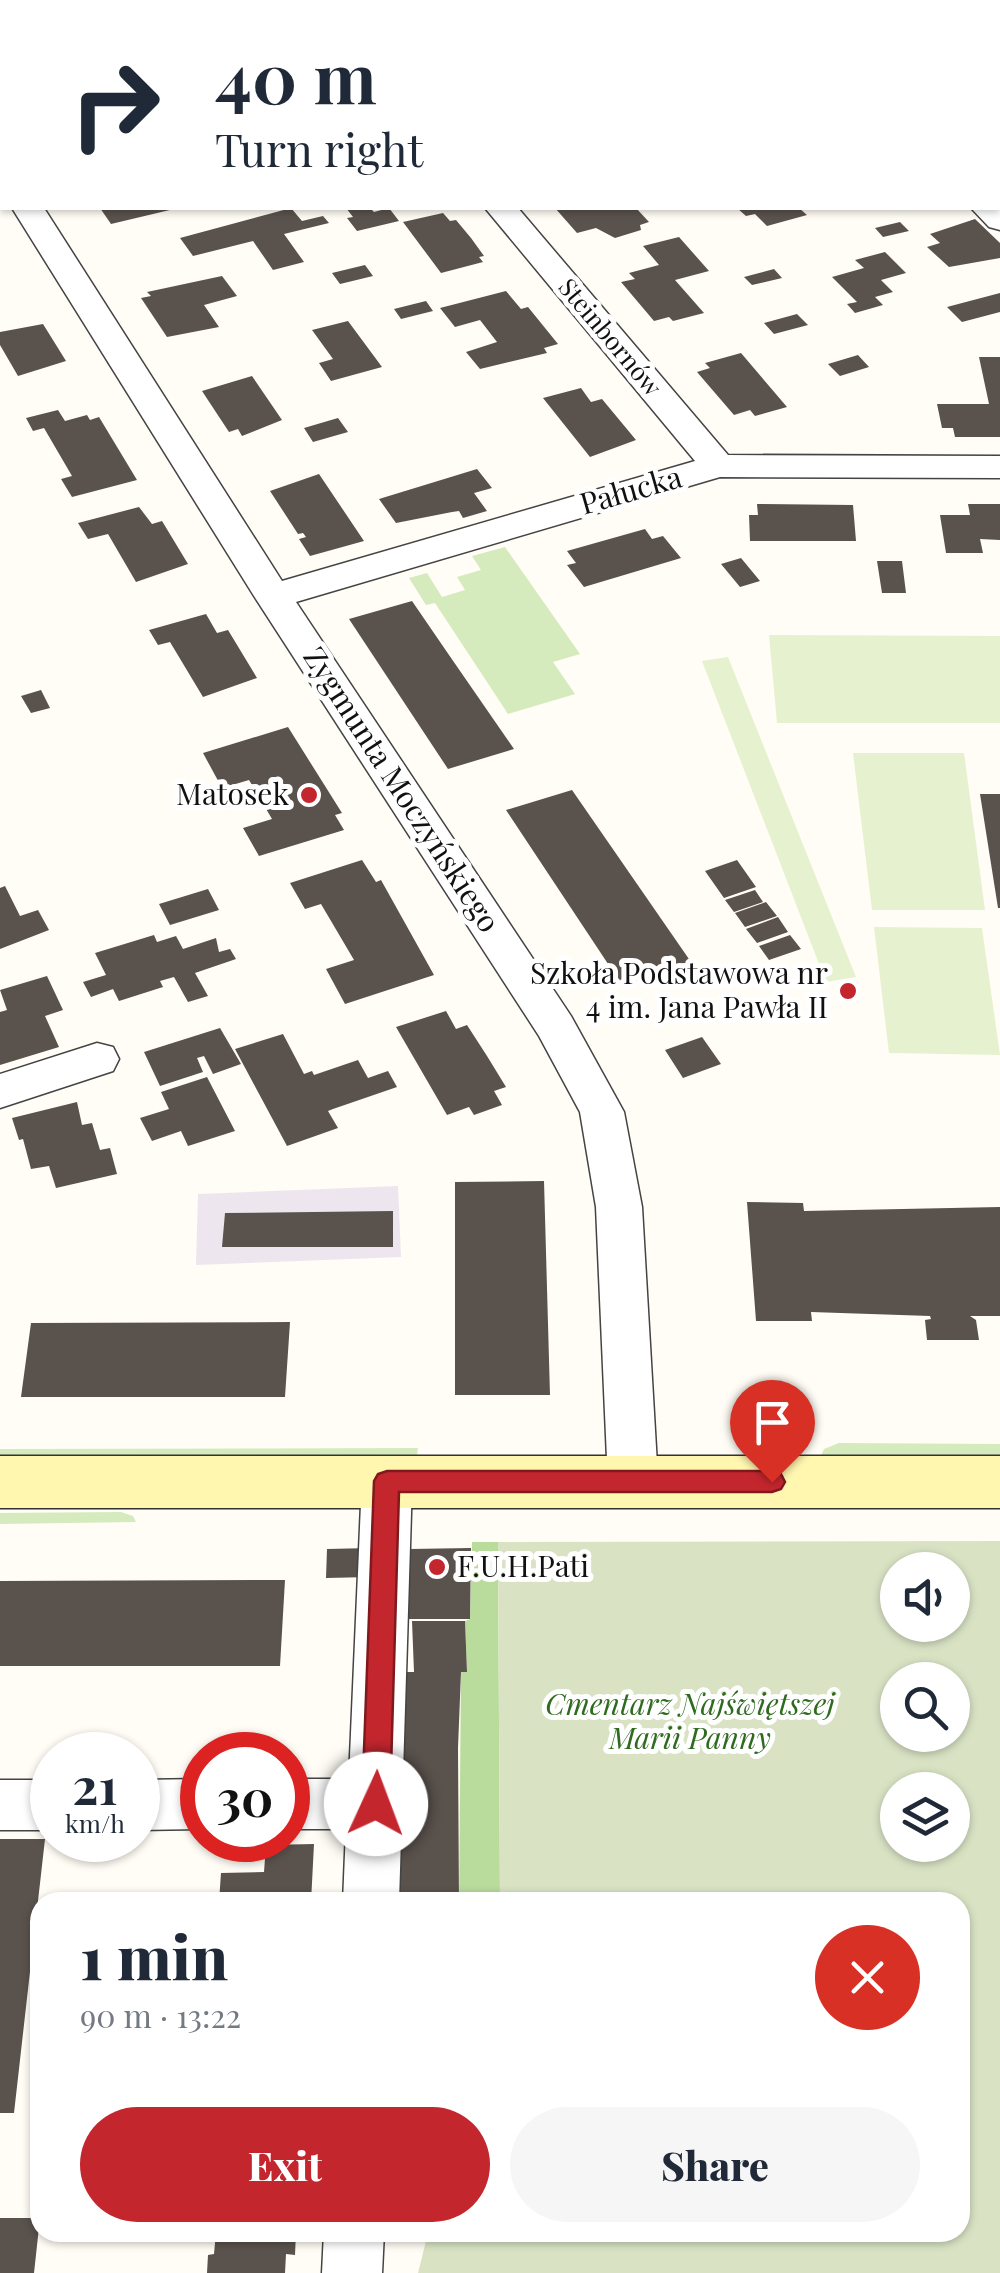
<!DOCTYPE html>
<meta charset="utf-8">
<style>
:root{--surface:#fff;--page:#f6f6f7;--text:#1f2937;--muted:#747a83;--accent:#c4262e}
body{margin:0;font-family:"Playfair Display",serif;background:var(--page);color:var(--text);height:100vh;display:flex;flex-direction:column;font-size:38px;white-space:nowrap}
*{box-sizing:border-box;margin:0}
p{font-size:32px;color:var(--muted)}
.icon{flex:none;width:55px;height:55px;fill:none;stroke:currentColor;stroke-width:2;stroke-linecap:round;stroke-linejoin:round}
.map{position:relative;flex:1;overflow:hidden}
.side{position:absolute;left:30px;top:1892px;width:940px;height:350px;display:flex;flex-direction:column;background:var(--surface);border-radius:30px;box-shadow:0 2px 8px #0004}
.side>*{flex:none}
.top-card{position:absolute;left:0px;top:0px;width:1000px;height:210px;box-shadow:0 2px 8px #0004;background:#fff;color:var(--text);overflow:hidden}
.tools{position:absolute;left:880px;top:1552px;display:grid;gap:20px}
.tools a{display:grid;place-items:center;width:90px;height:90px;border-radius:50%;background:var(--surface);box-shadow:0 2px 8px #0004;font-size:50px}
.speed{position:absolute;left:30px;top:1732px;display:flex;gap:20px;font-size:50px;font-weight:700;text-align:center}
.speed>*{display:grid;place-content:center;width:130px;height:130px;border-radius:50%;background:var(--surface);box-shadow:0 2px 8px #0004;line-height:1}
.speed small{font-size:25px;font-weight:400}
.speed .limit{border:15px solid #d22;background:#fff;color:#111}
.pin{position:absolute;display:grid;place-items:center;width:85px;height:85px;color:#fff;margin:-102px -42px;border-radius:50% 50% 50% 0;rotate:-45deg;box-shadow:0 0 10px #0007}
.pin .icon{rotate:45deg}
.me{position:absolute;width:110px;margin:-55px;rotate:2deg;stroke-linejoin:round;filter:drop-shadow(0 0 8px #0008)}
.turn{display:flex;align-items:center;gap:35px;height:210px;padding:0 50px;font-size:45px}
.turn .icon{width:130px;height:130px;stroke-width:2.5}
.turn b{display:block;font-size:70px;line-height:85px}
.round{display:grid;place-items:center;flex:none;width:105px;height:105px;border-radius:52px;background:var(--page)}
.head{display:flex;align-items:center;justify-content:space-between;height:170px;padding:0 50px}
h1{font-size:60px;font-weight:800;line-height:75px}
.button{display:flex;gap:20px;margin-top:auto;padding:20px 50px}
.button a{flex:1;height:115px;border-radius:60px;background:var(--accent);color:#fff;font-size:40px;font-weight:800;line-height:115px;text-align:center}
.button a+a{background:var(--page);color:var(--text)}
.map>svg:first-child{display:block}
.industrial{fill:#eee6ef}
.green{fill:#d5ebbd}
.forest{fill:#b9dc9c}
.cemetery{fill:#d9e3c4;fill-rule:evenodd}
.pitch{fill:#e6f2cf}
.building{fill:#5a524d}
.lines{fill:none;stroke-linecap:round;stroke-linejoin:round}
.lane-casing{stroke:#444;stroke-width:25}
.street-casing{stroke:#444;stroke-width:3}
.secondary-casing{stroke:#333;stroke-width:3}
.lane{stroke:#fff;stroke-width:22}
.street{fill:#fff;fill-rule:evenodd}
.secondary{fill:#fff6b0;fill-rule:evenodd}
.tram{stroke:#c4262e;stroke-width:2.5}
.route{fill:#c4262e;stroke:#7f191e;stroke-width:2.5}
.poi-dot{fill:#c4262e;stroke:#fff;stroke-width:4}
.labels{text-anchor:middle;stroke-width:10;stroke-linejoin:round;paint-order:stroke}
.far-street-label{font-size:25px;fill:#111;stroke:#fff}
.street-label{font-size:30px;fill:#111;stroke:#fff}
.poi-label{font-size:30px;fill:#111;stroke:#fff;text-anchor:end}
.park-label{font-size:30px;font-style:italic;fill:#2f6b1f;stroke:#fff}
</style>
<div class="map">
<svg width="1000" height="2273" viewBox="0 0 1000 2273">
<rect width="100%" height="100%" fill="#fffdf5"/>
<path class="industrial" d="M398,1186L401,1257L196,1265L198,1194Z"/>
<path class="green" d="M505,547L580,654L553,662L575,694L508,714L435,603L426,605L409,578L427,573L442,597L465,590L457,577L481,570L472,556Z
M839,1443L1000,1444V1456H821L824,1449Z
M418,1448L417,1455H0V1449Z
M121,1512L133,1516L136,1522L0,1524V1513Z"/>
<path class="forest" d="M472,1542H498L500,1902H459L461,1672L467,1671L465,1621L470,1619Z"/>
<path class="cemetery" d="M1000,1541V2273H418L428,2233L960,2232V1902H500L498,1542ZM898,1570H952V1625H898ZM898,1680H952V1735H898ZM898,1790H952V1845H898Z"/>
<path class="pitch" d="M769,635L1000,636V723H777Z
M728,657L856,977L826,982L702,661Z
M853,753H964L985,910H872Z
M874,927L982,928L1000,1055L889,1053Z"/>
<path class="building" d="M100,208H174V209L111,224Z
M291,208L302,221L323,216L329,223L284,234L304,262L273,270L253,241L193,256L180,238Z
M346,208H370L374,212L389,208L399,221L357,231L347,218L353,217Z
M555,208H636L649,222L640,225L641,230L615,238L596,228L577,233Z
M737,208H799L807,215L767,226L755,214L746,216Z
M443,213L450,221L456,220L471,238L484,256L479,257L483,262L441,273L403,222Z
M975,219L1000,243V258L949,267L927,247L940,243L930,234Z
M900,222L909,231L883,237L875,228Z
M679,237L709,271L675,280L704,313L673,321L669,317L654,321L621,282L635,279L629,273L659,265L643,246Z
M885,252L906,273L881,280L893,292L875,297L883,305L855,313L847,304L857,302L832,277L864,268L855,260Z
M365,265L373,276L340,284L332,273Z
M774,269L782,278L752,285L744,277Z
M222,276L237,296L204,305L219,327L167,337L141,298L151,296L147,292Z
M506,291L521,309L528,307L558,344L544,348L547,353L480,369L466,352L497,342L480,320L455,327L440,308Z
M1000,293V312L962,322L947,307Z
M426,301L433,311L401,319L394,309Z
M797,314L808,325L774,334L764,323Z
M348,321L382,367L331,381L319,363L333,359L312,330Z
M43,324L66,361L18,376L0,345V332Z
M741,353L787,407L755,416L750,410L734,415L697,372L710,368L705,363Z
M858,355L869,367L840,376L828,364Z
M979,357H1000V437H955L953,428H942L937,404H989Z
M252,376L282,420L242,436L238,429L229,432L202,391Z
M581,388L591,402L602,399L636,440L590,457L543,398Z
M58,410L65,421L87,415L90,420L99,417L137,480L72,497L61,479L72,476L44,428L33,431L26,418Z
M338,418L348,432L313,442L304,428Z
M477,469L492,488L474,493L487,511L463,518L459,511L452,512L396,523L379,499Z
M319,474L364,541L310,556L299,539L306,537L303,533L298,534L270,491Z
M757,504L853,505L856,541H750L749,515H758Z
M968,504H1000V540L980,539L983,553H946L940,515H970Z
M139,507L152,524L162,521L188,564L136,582L108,534L88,539L78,523Z
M645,529L652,539L663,536L681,558L584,587L567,565L576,563L567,551Z
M741,558L760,581L740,587L721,564Z
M877,561H902L906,593H882Z
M412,601L449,655L514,749L448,769L349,619Z
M206,614L217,633L228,630L257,678L203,697L170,642L158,645L149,630Z
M41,690L50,708L31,713L21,696Z
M288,727L342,813L335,815L344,830L259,856L243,828L272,819L249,780L222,788L203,753Z
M572,790L691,962L622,985L506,810Z
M980,794H1000V908H998Z
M362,860L376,882L381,880L434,975L345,1004L326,969L354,960L321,904L305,909L290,883Z
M737,860L756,887L724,898L705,871Z
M5,886L20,916L38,910L49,930L0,949V888Z
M208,889L219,910L170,925L159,904Z
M755,890L763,902L734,912L725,900Z
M766,902L777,916L745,927L735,913Z
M778,917L788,932L757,943L746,929Z
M154,935L157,942L176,936L183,949L216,938L219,952L230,949L236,959L195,973L208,996L188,1002L174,977L160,981L163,987L119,1001L113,989L91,997L83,982L106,975L95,953Z
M790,935L801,949L769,960L759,946Z
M47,976L63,1010L45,1016L59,1047L0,1065V1012L7,1010L0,990Z
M446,1011L456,1029L467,1025L487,1056L506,1087L494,1091L502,1105L474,1115L469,1107L447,1115L396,1027Z
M220,1028L241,1064L213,1074L204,1056L197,1058L203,1072L160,1086L144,1052Z
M283,1034L304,1074L312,1071L314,1075L358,1060L368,1078L388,1071L397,1087L333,1109L328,1111L338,1128L287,1146L235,1049Z
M702,1037L721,1064L683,1078L665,1050Z
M207,1077L235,1131L188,1146L181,1131L152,1141L140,1118L169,1109L161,1092Z
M77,1102L82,1125L92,1123L100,1150L110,1148L117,1174L56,1188L49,1166L31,1169L23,1139L19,1140L12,1118Z
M544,1181L550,1395H455V1182Z
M747,1202L803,1203L804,1211L1000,1207V1316H970L976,1320L979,1340H927L925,1320L931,1319L930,1316L811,1312L812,1321H756Z
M393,1211V1247H222L225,1213Z
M290,1322L285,1397H21L31,1323Z
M370,1548V1577L326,1578L327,1549Z
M471,1548L470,1619H408L410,1549Z
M285,1580L280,1666H0V1581Z
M412,1621H465L467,1672H461L458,1748L459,1902H400L402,1672H414Z
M0,1839H45L14,2113H0Z
M314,1844L311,1902H219L221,1873L264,1872L266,1845Z
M0,2218H40L34,2273H0Z
M216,2232H296L295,2255L286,2254L285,2273H207L208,2255L214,2254Z"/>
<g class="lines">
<defs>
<path id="lane" d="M637,2L648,0"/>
<path id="street" d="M756,0H787L789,2H758Z
M998,201L1000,203V230L989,227L971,208H998Z
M12,208H44L282,581L695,461L485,208H518L728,455L1000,456V478L720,477L296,602L571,1016L624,1112L642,1207L658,1482L651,1497L633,1503L615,1497L608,1482L596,1207L580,1112L539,1036L254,596Z
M97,1043L113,1047L119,1059L113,1071L0,1108V1074Z
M387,1460L405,1466L412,1481L399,1902H343L346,1829H288V1779H349L362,1481L369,1466Z
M202,1779V1829L138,1830V1780Z
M0,1780H52V1830H0Z
M324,2232H384L382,2273H322Z"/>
<path id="secondary" d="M0,152H2V174H0Z
M0,1456H1000V1508H0Z"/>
</defs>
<use href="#lane" class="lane-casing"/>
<use href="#street" class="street-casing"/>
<use href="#secondary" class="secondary-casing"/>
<use href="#lane" class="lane"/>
<use href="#street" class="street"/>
<use href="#secondary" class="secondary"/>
<path class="tram" d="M617,2L627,0
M659,2L669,0"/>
</g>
<path class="route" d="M387,1471H772L781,1474L785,1482L781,1489L772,1492H399L390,1804L386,1812L376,1816L366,1812L362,1804L374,1481L378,1474Z"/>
<g class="poi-dot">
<circle cx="309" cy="795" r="10"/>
<circle cx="848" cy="991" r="10"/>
<circle cx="437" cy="1567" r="10"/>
</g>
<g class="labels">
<g class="far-street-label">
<text transform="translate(610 337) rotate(50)" y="9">Steinbornów</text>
</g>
<g class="street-label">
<text transform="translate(631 491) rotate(-16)" y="10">Pałucka</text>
<text transform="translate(401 790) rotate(57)" y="10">Zygmunta Moczyńskiego</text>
</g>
<g class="poi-label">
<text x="289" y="805">Matosek</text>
<text x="828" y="984">Szkoła Podstawowa nr<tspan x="828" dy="34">4 im. Jana Pawła II</tspan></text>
<text x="457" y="1577" text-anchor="start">F.U.H.Pati</text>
</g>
<g class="park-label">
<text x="690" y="1715">Cmentarz Najświętszej<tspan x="690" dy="34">Marii Panny</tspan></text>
</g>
</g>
</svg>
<div class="tools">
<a><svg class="icon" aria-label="sound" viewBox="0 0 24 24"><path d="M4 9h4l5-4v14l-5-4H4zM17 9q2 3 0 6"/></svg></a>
<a><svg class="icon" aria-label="search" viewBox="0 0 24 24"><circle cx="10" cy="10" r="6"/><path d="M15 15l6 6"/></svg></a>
<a><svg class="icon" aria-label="layers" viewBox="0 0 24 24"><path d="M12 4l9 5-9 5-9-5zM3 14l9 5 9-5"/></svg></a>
</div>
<div class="speed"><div>21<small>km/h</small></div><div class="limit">30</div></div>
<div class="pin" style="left:772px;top:1482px;background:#d93025"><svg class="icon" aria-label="arrive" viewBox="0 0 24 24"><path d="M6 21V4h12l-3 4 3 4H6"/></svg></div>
<svg class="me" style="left:376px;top:1804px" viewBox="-20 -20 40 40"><circle r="19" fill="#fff"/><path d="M0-13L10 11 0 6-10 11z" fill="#c4262e"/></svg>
<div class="top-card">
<div class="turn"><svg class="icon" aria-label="right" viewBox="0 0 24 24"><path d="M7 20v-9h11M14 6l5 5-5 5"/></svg><div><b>40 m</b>Turn right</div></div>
</div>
<section class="side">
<div class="head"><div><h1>1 min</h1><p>90 m · 13:22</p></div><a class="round" style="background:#d93025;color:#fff"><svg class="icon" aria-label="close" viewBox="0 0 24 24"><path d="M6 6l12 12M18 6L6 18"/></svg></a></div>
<div class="button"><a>Exit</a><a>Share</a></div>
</section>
</div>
